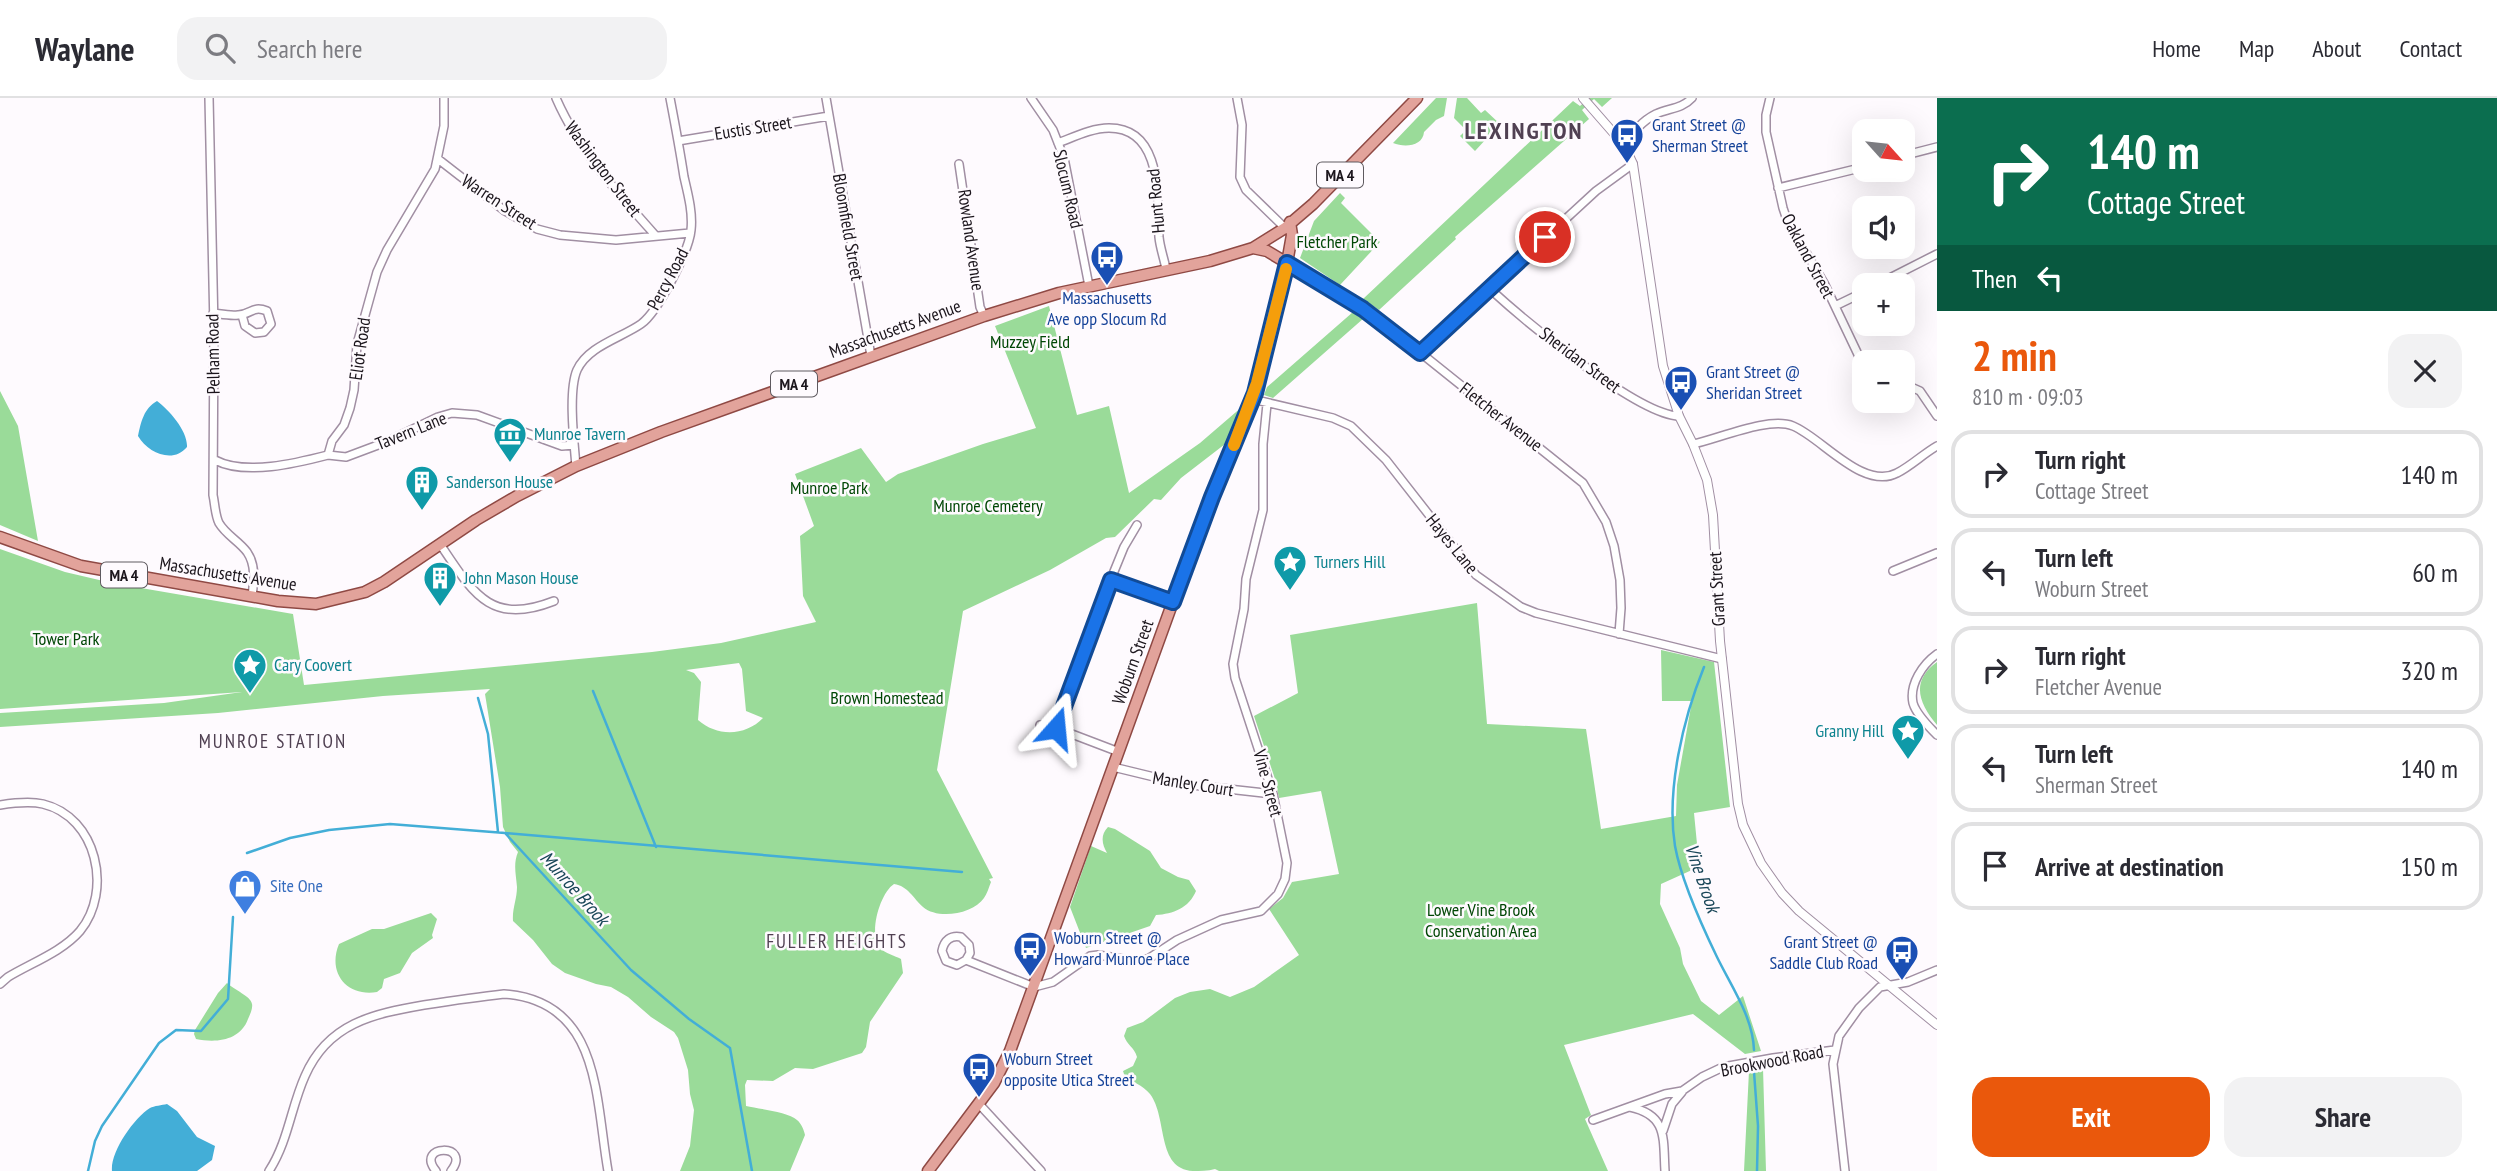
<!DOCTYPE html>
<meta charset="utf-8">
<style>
:root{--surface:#fff;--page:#f2f2f3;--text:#2b2b33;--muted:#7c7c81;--line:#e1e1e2;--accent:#ea580c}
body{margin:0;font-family:"PT Sans Narrow",sans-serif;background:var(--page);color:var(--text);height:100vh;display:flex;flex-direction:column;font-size:26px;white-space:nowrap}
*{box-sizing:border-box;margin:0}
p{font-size:23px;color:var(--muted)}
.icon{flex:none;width:38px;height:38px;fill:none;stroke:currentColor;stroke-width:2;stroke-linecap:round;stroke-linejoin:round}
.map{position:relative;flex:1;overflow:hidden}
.drawer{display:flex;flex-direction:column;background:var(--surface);width:560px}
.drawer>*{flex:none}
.guide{background:#0b6e4f;color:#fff;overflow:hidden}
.needle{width:46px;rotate:117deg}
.tools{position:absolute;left:1852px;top:21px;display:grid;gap:14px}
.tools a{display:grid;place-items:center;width:63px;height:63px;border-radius:14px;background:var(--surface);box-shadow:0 7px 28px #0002;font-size:35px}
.pin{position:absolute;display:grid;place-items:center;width:60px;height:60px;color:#fff;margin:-30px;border:4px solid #fff;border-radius:50%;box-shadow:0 2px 7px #0007}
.me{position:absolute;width:77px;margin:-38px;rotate:18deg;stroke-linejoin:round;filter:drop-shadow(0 0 5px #0008)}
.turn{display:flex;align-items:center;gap:24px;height:147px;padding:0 35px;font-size:32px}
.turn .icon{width:91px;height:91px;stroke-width:2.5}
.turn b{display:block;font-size:49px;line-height:60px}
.then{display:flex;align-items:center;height:66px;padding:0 35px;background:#0003;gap:14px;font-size:26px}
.round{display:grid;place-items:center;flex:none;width:74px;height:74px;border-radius:21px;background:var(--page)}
.overview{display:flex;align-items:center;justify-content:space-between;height:119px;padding:0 35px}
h1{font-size:42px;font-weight:700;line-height:52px;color:var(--accent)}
.primary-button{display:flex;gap:14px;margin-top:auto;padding:14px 35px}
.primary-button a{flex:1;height:80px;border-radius:21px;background:var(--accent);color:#fff;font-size:28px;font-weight:700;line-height:80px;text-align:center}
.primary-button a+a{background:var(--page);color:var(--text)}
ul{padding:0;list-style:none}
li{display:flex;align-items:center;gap:21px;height:88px;margin:0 14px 10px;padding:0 21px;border:4px solid var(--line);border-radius:21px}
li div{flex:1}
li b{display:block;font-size:26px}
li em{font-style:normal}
header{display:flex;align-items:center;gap:42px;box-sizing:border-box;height:98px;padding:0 35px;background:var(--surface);border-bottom:2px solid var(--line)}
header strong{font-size:33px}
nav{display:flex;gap:38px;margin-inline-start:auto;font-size:24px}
.search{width:490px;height:63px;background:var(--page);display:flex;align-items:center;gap:18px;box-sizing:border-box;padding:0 24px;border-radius:21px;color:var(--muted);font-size:26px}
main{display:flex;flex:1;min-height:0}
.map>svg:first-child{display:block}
.green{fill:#9adb99;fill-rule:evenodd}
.water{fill:#43aed7}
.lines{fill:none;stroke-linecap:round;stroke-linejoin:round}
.stream{stroke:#43aed7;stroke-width:2.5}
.minor-casing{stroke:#a18fa3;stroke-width:10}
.tertiary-casing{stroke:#a18fa3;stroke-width:10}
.primary-casing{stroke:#8f4944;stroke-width:13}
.minor{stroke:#fff;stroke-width:7}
.tertiary{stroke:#fff;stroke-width:8}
.primary{stroke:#e2a39b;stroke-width:10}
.route-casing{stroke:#114b97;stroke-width:18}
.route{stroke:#1a73e8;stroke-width:12}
.slow{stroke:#f59e0b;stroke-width:12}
.labels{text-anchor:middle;stroke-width:5;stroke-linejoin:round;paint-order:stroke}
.shield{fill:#fefafe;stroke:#5f5a60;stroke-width:2}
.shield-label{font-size:16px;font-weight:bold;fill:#1b151c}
.transit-label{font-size:18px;fill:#164399;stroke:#fefafe;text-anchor:start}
.street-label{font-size:18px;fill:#1b151c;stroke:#fefafe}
.park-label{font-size:18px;fill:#004705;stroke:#fefafe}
.culture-label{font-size:18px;fill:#0d838f;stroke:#fefafe;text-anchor:start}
.shop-label{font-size:18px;fill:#366cbe;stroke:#fefafe;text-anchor:start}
.neighbourhood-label{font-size:19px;letter-spacing:2px;fill:#504052;stroke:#fefafe}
.water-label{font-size:19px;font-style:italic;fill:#194658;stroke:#fefafe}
.district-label{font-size:24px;font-weight:bold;letter-spacing:2px;fill:#504052;stroke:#fefafe}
</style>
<header>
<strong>Waylane</strong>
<div class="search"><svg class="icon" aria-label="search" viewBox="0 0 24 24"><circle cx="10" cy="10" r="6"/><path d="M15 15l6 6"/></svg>Search here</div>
<nav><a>Home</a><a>Map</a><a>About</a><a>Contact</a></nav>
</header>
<main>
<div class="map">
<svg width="1937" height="1073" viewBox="0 0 1937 1073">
<rect width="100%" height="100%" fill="#fefafe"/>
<path class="green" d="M1436,0H1447L1444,18L1436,22L1424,34C1423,48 1405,50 1393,45Z
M1457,0H1467L1481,15L1485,12L1500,26L1475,53L1460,38L1466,32L1454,20Z
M1589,0H1612L1602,9L1594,1L1582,12L1589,21L1455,139L1456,141L1379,212L1363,201L1573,3L1580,8Z
M1340,95L1345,100L1341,105L1380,144L1340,187L1300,160L1314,123Z
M1049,208L1077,317L1109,308L1129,395L1200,345L1243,308L1229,343L1181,380L1161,402L1154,401L1115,439L1106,440L1050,472L963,513L937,672L993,780L989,781L991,784C989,789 987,796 984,800C973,816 938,822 923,809C913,800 908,788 894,786C880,795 868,836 880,850C885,855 895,858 901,861L903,875L870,924L866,949L862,955L813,971L795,970L773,983L747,982L745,987L746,1008C759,1011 788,1014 797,1022C801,1025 804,1032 805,1037L790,1073H680L690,1048L694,1012L690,996L688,972L678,940L674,934L651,919L628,899L611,889L596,886L565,875L552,866L533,842L513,823C512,811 517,801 517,789C516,776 513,766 518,754L510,744L503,729L500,689L485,596L490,591L383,598L218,615L0,629V615L164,605L242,594L0,611V451L65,474L112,485L293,516L304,587L652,554L721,545L816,524L803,498L800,438L814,428L795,376L861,350L886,384L898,376L983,346L1036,330L995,228ZM739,565L742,571L746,613L763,620C746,638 717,639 698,622L701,584L694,575L686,572Z
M1353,214L1364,220L1273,300L1264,297L1267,289Z
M0,293L18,328L38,443L0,427Z
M1477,505L1487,626L1586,631L1601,731L1676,718L1677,687L1692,603H1662L1661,552L1714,564L1730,709L1694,715L1697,746L1703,767L1661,786L1660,806L1680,850L1683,866L1701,903L1719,917L1743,898L1761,953L1745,956L1693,916L1564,947L1591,1017L1585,1021L1608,1073H1219L1215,1071C1208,1073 1200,1073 1193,1073C1156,1071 1168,1020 1150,996C1143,987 1131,984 1124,976L1123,973L1133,968L1137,959C1134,949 1127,947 1124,938L1127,930L1143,924L1175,900L1190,894L1210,891L1230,899L1254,889L1299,857L1269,811L1283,800L1292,784L1339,776L1321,693L1279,700L1275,681L1254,618L1298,595L1290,537Z
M1937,564V627C1919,606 1910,583 1937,564Z
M1108,729L1115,731L1150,753L1161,770L1178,779L1189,782L1196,793C1189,810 1173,816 1156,817L1150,828L1086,850L1070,809L1091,748L1107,755C1102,746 1100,737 1108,729Z
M431,815L437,821L432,837L433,840L412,855L400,875L384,881L382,890L377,894C347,899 327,875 339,846L372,831H384Z
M227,885C234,892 251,898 252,906C253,910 250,917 248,921C240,943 216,945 196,941L194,936L195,932L218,895Z
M1763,970L1766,1073H1744L1749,973Z"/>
<path class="water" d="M157,303C169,312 188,333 187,349C173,366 148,355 138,338C141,324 144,310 157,303Z
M167,1006L177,1013L197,1039L215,1048L212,1062L197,1073H112C110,1054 134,1020 150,1010C154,1008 162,1007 167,1006Z"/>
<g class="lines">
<path class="stream" d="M1704,569C1683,621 1666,692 1675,748C1681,781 1702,828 1717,859C1731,888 1753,919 1754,952
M593,593L656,749
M478,600L488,636L498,734
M505,735L962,774
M247,755L290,740L329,732L390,726L505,735L631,872L689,921L730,950L752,1073
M1754,974L1758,1028L1757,1073
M88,1073L95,1043L102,1028L159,945L176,932L201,933L228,901L233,819"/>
<defs>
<path id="minor" d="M209,0L214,230L213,397C215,406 215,417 219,425C226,437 239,443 247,454C256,467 254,483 252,498
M556,0C578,51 619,97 656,138
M826,0L871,258
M1031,0L1053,32L1064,60L1089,188
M1237,0L1242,27L1240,79L1246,92L1285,130
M1770,0L1766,17V34L1783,110L1787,122L1824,185L1864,269
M678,43L829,18
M1058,45C1074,39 1092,30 1109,30C1164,30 1157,103 1159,139C1160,150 1164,160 1166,171
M1624,47C1633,34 1642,23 1656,16C1669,10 1682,11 1692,0
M1902,58L1937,49
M438,61L505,113L537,131L560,137L616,142L690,135
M959,66L980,209L984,218
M1778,90L1864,69
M1287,165L1377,220L1583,385L1606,424L1614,448L1620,482L1621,510L1619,536
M1876,187L1937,156
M1490,191C1524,222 1637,317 1679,318
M1835,208L1864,194
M213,215C221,216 230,218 238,217C251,217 252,207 267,213L271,226L264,234L255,235L245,228L242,217
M1420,255L1596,93L1633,66
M1902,285L1920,293L1937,318
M1252,301L1333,320L1351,328L1386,362L1476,477L1521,509L1536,515L1722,561
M1693,346C1718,341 1769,318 1793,328C1821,339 1863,393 1897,375C1911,368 1923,356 1937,348
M328,357L346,359L386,344L438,319L452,315L477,317L562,348L574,347
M215,362C245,378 297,365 328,357L332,343L344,327L350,310L354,292L357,246L377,174L387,152L435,71L444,28V0
M576,368C574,344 568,293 577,272C588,248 621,240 641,226C658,214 689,153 691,132C693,115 688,96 684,79C680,53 675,26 670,0
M440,446C473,495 490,528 554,503
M1893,473L1937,455
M1111,482L1173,504
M1937,556C1923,566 1909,586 1913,605C1916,616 1929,629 1937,637
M1040,627L1056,630L1119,654
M1056,630L1104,498L1124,449L1137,427
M1113,669L1183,686L1273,696
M0,707C13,705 30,703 43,706C97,719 113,793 80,833C62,854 31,865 8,879L0,886
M966,862L957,867L946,863L942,853C944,842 951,837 961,839L969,847L970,855L966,862L1034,889L1053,884L1090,858L1098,857L1129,862L1148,861L1177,842L1221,822L1261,813L1278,796L1285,781L1287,765L1273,696L1235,580L1233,566L1244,511L1246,481L1263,412V346L1267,306
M979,1006L1041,1073
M1630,1009C1668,1017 1663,1041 1665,1073
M1593,1022L1665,996L1682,993L1702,979L1723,969L1773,960L1835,952
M1663,1033L1672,1006L1682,994
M269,1073C288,1044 291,1009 305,978C328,925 373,916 424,907C450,903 477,899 504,896C601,903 595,999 608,1073
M436,1073C414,1046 473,1045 451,1073
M1845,1073L1833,966L1839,938L1859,910L1880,889L1908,884L1937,872"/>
<path id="tertiary" d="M1583,0L1624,47L1633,66L1663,268L1679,318L1693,346L1707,382L1713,417L1720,543L1738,706L1743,727L1761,765L1782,795L1799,813L1937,927"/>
<path id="primary" d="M1253,150L1267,153L1287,165
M0,439L81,468L278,503L316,506L365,494L384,484L476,422L517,398L576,368L661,334L984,218L1059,195L1210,163L1253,150L1285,130L1313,106L1417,0
M928,1073L994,985L1010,953L1208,407L1255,295L1287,165L1292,137L1290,124"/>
</defs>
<use href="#minor" class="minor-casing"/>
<use href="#tertiary" class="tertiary-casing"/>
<use href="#primary" class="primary-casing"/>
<use href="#minor" class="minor"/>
<use href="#tertiary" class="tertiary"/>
<use href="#primary" class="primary"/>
</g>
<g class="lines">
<defs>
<path id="route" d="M1056,630L1111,482L1173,504L1212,399L1255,295L1287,165L1363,211L1420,255L1545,139"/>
</defs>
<use href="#route" class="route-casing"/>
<use href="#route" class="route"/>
<path class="slow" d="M1234,347L1257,285L1286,171"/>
</g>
<defs>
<symbol id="bus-pin" viewBox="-11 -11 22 30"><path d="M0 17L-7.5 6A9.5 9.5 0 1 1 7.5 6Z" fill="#1a4fb4" stroke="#fefafe"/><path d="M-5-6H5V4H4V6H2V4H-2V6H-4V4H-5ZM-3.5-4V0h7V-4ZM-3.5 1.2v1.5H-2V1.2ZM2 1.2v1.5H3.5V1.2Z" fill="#fff"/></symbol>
<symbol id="museum-pin" viewBox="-11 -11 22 30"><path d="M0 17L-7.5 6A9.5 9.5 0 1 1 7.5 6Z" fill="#0f9aa8" stroke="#fefafe"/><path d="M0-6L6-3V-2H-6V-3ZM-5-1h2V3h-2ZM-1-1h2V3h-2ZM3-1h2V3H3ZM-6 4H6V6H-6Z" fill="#fff"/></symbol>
<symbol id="building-pin" viewBox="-11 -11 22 30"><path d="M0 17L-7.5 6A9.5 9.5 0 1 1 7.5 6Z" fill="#0f9aa8" stroke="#fefafe"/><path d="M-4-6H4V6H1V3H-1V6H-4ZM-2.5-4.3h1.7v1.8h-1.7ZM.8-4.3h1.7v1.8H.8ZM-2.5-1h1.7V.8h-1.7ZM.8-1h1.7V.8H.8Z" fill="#fff"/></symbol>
<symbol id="sight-pin" viewBox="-11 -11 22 30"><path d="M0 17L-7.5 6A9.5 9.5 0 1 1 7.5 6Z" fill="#0f9aa8" stroke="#fefafe"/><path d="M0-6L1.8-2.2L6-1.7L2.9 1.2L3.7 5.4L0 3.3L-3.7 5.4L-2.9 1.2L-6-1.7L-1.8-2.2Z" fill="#fff"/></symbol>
<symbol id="shop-pin" viewBox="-11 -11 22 30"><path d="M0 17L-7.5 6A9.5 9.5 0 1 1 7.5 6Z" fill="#3f7fe0" stroke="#fefafe"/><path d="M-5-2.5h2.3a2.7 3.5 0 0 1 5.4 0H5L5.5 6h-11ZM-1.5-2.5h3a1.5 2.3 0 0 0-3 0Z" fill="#fff"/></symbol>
</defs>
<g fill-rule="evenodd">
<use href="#bus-pin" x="1608" y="18" width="38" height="52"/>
<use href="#bus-pin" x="1088" y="140" width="38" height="52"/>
<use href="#bus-pin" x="1662" y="265" width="38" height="52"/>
<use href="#museum-pin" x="491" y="317" width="38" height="52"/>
<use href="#building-pin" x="403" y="365" width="38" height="52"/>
<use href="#sight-pin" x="1271" y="445" width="38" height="52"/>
<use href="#building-pin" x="421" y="461" width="38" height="52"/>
<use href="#sight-pin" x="231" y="548" width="38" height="52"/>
<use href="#sight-pin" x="1889" y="614" width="38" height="52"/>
<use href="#shop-pin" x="226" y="769" width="38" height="52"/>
<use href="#bus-pin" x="1011" y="831" width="38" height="52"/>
<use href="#bus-pin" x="1883" y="835" width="38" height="52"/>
<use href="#bus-pin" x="960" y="952" width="38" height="52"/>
</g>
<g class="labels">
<g class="shield">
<rect x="1317" y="64.5" width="46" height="25" rx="5"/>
<rect x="771" y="273.5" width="46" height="25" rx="5"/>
<rect x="101" y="464.5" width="46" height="25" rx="5"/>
</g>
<g class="shield-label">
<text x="1340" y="83">MA 4</text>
<text x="794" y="292">MA 4</text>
<text x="124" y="483">MA 4</text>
</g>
<g class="transit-label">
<text x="1652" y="33">Grant Street @<tspan x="1652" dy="21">Sherman Street</tspan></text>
<text x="1107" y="206" text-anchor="middle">Massachusetts<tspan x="1107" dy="21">Ave opp Slocum Rd</tspan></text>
<text x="1706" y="280">Grant Street @<tspan x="1706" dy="21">Sheridan Street</tspan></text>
<text x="1054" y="846">Woburn Street @<tspan x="1054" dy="21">Howard Munroe Place</tspan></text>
<text x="1878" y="850" text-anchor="end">Grant Street @<tspan x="1878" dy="21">Saddle Club Road</tspan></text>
<text x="1004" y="967">Woburn Street<tspan x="1004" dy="21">opposite Utica Street</tspan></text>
</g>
<g class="street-label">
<text transform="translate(753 30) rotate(-9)" y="6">Eustis Street</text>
<text transform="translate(603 71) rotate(53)" y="6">Washington Street</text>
<text transform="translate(1068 91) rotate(77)" y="6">Slocum Road</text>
<text transform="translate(1156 103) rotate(-95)" y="6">Hunt Road</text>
<text transform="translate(499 104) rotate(33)" y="6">Warren Street</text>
<text transform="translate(848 129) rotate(80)" y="6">Bloomfield Street</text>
<text transform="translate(971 142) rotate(82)" y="6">Rowland Avenue</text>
<text transform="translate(1808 158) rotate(62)" y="6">Oakland Street</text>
<text transform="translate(668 181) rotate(-62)" y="6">Percy Road</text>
<text transform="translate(895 231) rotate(-20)" y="6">Massachusetts Avenue</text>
<text transform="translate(360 251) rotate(-82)" y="6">Eliot Road</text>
<text transform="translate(213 256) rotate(-91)" y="6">Pelham Road</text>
<text transform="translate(1580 262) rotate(37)" y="6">Sheridan Street</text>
<text transform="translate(1501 319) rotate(38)" y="6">Fletcher Avenue</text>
<text transform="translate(411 333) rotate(-22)" y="6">Tavern Lane</text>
<text transform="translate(1452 446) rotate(51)" y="6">Hayes Lane</text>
<text transform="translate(228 476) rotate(9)" y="6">Massachusetts Avenue</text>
<text transform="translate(1717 491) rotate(-93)" y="6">Grant Street</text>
<text transform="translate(1133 564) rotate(-70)" y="6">Woburn Street</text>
<text transform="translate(1268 685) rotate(75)" y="6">Vine Street</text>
<text transform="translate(1193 686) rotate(9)" y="6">Manley Court</text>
<text transform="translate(1772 963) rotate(-11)" y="6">Brookwood Road</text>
</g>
<g class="park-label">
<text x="1337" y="150">Fletcher Park</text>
<text x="1030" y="250">Muzzey Field</text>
<text x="829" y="396">Munroe Park</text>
<text x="988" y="414">Munroe Cemetery</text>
<text x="66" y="547">Tower Park</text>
<text x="887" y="606">Brown Homestead</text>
<text x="1481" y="818">Lower Vine Brook<tspan x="1481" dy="21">Conservation Area</tspan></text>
</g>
<g class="culture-label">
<text x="534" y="342">Munroe Tavern</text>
<text x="446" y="390">Sanderson House</text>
<text x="1314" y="470">Turners Hill</text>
<text x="464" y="486">John Mason House</text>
<text x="274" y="573">Cary Coovert</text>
<text x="1884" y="639" text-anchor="end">Granny Hill</text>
</g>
<g class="shop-label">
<text x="270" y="794">Site One</text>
</g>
<g class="neighbourhood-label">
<text x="273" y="650">MUNROE STATION</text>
<text x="837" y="850">FULLER HEIGHTS</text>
</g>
<g class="water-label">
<text transform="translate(1703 780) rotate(71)" y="7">Vine Brook</text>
<text transform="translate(575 790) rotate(48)" y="7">Munroe Brook</text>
</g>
<g class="district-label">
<text x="1524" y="41">LEXINGTON</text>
</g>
</g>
</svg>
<div class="tools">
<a><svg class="needle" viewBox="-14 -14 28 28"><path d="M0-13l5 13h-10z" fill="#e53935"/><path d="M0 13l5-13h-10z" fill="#7c7c81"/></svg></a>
<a><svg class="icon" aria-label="sound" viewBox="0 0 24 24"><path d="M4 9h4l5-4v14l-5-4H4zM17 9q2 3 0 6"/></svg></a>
<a>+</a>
<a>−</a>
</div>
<div class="pin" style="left:1545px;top:139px;background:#d93025"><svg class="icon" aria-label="arrive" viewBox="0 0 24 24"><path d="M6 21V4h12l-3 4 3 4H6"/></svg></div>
<svg class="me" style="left:1056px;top:630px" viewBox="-20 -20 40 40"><path d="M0-17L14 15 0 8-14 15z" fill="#1a73e8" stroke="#fff" stroke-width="4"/></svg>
</div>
<section class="drawer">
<div class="guide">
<div class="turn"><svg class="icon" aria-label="right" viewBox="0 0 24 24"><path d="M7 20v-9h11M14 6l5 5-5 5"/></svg><div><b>140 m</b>Cottage Street</div></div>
<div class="then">Then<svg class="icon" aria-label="left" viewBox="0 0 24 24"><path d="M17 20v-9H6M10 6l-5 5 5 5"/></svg></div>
</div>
<div class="overview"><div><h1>2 min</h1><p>810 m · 09:03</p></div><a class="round"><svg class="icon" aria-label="close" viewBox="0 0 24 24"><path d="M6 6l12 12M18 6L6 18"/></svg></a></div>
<ul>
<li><svg class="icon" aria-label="right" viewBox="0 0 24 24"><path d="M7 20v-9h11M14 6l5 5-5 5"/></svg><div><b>Turn right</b><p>Cottage Street</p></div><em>140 m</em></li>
<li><svg class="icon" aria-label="left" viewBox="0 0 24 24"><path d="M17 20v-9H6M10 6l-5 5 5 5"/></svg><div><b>Turn left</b><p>Woburn Street</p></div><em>60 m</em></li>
<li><svg class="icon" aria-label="right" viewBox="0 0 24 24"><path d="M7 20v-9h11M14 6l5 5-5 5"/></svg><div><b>Turn right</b><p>Fletcher Avenue</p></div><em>320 m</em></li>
<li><svg class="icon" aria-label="left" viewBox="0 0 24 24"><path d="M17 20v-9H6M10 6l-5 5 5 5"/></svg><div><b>Turn left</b><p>Sherman Street</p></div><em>140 m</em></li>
<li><svg class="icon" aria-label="arrive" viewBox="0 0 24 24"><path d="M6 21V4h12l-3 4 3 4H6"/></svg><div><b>Arrive at destination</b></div><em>150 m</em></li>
</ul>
<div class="primary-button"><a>Exit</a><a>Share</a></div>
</section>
</main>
